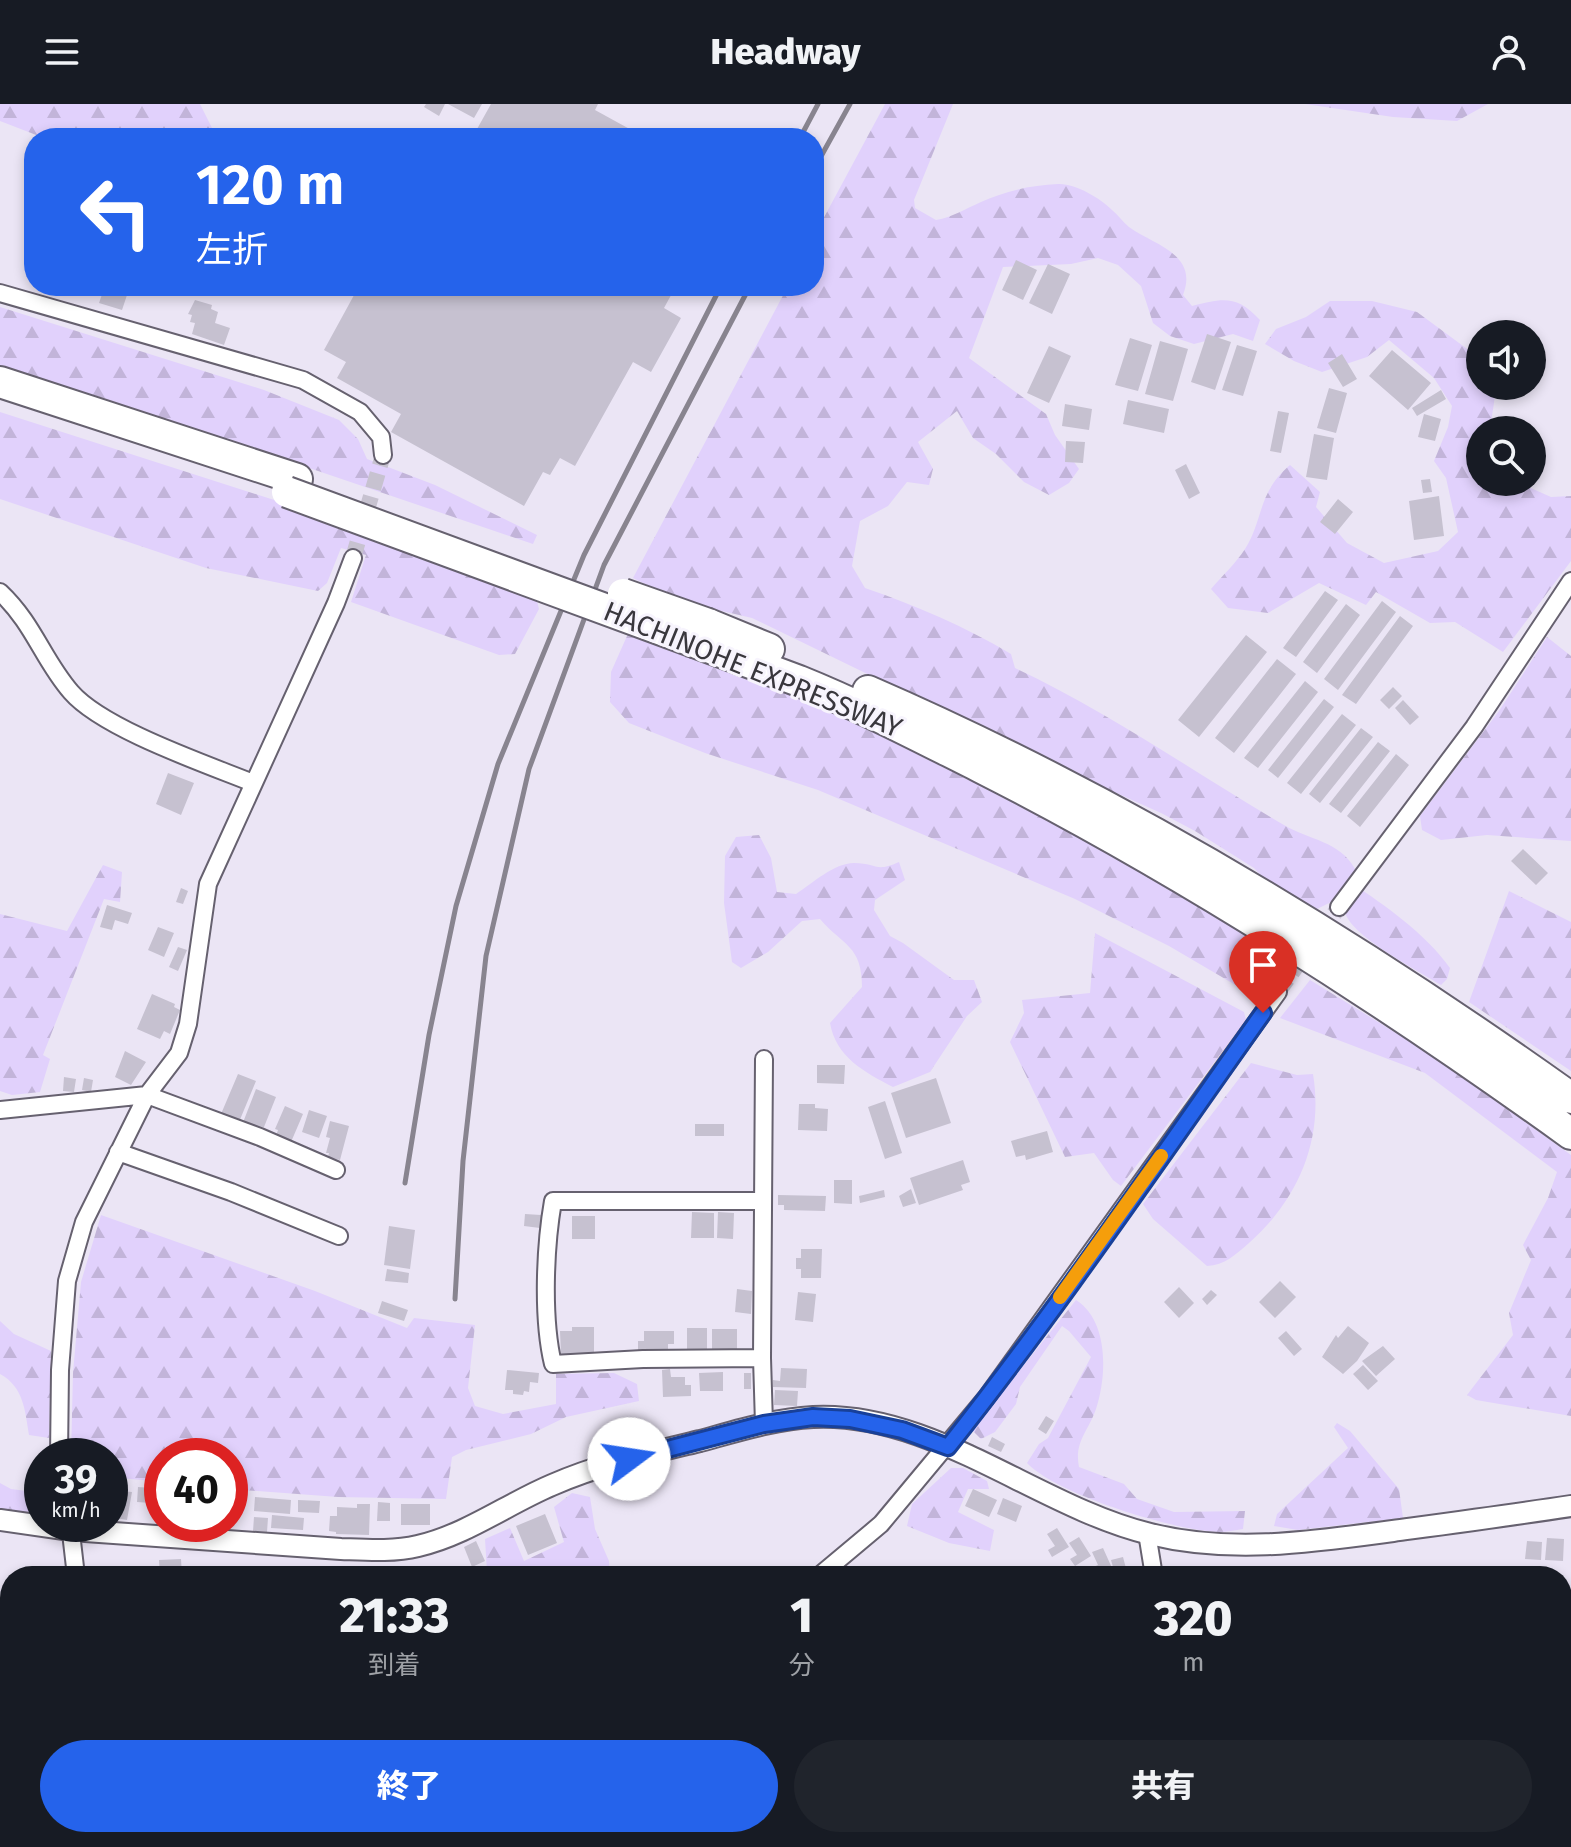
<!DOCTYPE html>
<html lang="ja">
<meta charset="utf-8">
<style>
:root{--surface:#171b24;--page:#20242c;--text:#f1f3f6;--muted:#9ea1a6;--accent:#2563eb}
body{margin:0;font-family:"Fira Sans","Noto Sans JP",sans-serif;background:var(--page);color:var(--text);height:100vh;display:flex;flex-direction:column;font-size:30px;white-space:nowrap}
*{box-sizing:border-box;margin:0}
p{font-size:26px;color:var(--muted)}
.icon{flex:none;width:44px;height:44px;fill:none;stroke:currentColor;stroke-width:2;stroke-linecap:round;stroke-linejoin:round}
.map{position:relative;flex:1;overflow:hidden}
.side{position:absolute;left:0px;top:1462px;width:1572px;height:282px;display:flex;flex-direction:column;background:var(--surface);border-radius:32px 32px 0 0;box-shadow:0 4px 12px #0003}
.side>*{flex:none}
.guide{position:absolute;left:24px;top:24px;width:800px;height:168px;border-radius:32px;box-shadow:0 4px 12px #0003;background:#2563eb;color:#fff;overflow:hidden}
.tools{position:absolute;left:1466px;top:216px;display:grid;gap:16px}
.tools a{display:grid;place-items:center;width:80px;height:80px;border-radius:50%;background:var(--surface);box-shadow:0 4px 12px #0003;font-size:40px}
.speed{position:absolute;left:24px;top:1334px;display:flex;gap:16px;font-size:40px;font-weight:700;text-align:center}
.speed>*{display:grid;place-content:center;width:104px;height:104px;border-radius:50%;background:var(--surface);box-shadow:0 4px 12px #0003;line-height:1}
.speed small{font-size:20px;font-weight:400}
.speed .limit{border:12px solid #d22;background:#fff;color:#111}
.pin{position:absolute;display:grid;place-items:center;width:68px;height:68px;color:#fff;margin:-82px -34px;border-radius:50% 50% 50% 0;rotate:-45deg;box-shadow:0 0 8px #0007}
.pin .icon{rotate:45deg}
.me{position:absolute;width:88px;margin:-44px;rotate:76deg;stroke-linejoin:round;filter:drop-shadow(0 0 6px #0008)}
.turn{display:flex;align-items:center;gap:28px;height:168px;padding:0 40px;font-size:36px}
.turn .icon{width:104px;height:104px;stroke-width:2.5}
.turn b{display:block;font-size:56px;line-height:68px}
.eta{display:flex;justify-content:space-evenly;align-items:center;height:136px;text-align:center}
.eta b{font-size:48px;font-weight:800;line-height:56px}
.primary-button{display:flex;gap:16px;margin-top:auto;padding:16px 40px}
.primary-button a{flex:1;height:92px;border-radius:48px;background:var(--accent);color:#fff;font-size:32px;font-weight:800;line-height:92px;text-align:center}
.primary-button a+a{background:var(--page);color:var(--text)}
header{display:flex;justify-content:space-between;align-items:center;height:104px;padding:0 40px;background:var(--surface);font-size:36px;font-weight:800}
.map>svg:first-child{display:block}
.forest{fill:url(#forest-firs)}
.building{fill:#c6c1d0}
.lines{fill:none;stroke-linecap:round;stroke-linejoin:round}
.minor-tunnel{stroke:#c7c2d0;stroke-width:16;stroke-dasharray:16 8;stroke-linecap:butt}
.minor-casing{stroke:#66616f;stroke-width:20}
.tertiary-casing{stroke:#66616f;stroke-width:24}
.motorway-casing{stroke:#66616f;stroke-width:34}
.minor{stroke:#fff;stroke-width:16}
.tertiary{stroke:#fff;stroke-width:20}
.motorway{stroke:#fff;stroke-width:30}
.rail{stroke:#88848f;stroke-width:5}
.motorway-bridge-casing{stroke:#66616f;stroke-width:34;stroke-linecap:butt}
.motorway-bridge{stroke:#fff;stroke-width:30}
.route-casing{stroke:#184099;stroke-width:20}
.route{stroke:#2563eb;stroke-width:14}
.slow{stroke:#f59e0b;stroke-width:14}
.labels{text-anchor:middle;stroke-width:6;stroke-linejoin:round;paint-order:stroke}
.street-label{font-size:28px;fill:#39373d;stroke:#f7f4fd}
</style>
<header><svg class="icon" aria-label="menu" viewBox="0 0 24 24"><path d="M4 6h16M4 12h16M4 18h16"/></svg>Headway<svg class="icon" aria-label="person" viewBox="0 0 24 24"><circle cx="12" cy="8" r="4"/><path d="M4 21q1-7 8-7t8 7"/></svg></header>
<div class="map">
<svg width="1571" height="1743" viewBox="0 0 1571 1743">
<defs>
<pattern id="forest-firs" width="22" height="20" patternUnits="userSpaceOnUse" patternTransform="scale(2)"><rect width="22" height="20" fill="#e1d1fc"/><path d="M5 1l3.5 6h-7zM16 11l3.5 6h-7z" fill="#c2b4d9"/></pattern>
</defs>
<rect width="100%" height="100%" fill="#ebe5f5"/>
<path class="forest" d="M0,0H200L214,28L211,34H44L0,17Z
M885,0H953L914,96L915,104L936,116C953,113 965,105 981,98C1005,87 1032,81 1058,80C1075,79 1100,94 1112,106C1118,111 1123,118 1129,123C1154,141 1199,150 1183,191L1192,202C1223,194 1237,191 1260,216L1253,237L1233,230L1194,240L1170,232L1153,219L1141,182L1118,161L1098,154L1071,160L1003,163L969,254L1046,310L1055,331L1079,365L1069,379L1049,391L1024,378L996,350L973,334L957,307L918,338L933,365L929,381L907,378L888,402L860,417L852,462L865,484C917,502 964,522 1011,550L1015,564C1109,608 1195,669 1284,721C1309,736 1340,737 1355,765L1350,778C1386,802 1425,829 1450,864L1447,875L1441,881C1419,867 1348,831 1345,807L1331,798L1317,805L1266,777L1254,764L1195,727L1161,709L1063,665L752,514L679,497L633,474L788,182H814V132Z
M1305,0H1488L1457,17L1393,13Z
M1330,197H1372L1417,208L1474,250L1480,259V282H1494L1496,285L1490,326H1480V378H1517L1551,393L1571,392V457L1503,548L1455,518L1430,519L1376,488L1366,501L1319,479L1268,509L1228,504L1211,485C1222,472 1236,459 1245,445C1264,415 1257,389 1290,361L1320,388L1316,403L1347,439L1384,459L1438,447L1458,428L1446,374L1434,357L1448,323L1452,302L1434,274L1389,236L1367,253L1322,268L1294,257L1265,240L1276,225L1306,213Z
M0,203L264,286L339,316L358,335L367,355L435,381L537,431L533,440L103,294L0,262Z
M0,308L352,421L536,493L539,505L515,550L499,551L351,498L366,451L341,444L327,479L318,487L206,464L0,395Z
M631,523L809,598L945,659L1134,761L1226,817L1283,857L1261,896L1169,842L1075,795L818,686L705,649L629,619L610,598L611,568Z
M1547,533L1571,552V737L1487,731L1441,736L1422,726L1420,712L1499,607Z
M759,731L771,754L777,788L796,790C813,779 834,759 854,759C877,759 875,769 899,758L905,776L875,796L874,806L890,832L903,839L954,876H974L982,898L967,912L930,968L893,983C864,968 836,953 830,919L862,883C862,841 843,842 820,815L802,817L768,848L741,864L732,858L724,799L725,752L736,733Z
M103,761L122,768L120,798L104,795L43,951L50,955L40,988L12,991L0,987V810L67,827Z
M1509,787L1571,818V967L1469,898Z
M1095,829L1244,908L1246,916L1121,1082L1113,1076L1094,1049L1065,1053L1010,938L1024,909L1022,896L1090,889Z
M1310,876L1435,953L1571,1051V1312L1476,1296L1467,1291L1513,1231L1509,1209L1531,1156L1523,1141L1548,1094L1557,1068L1425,969L1280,914Z
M1251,959L1297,971L1313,970C1324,1036 1298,1096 1249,1139C1235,1151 1225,1161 1207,1162L1153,1115L1143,1100Z
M101,1111L315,1187L407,1224L414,1214L475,1221L468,1284L475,1302L503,1310L556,1300V1270L614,1269L637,1280L639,1297L566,1313L531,1330L466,1346L452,1353L446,1395L338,1393L230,1385V1352H162V1378L110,1373V1352H71L73,1269L81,1178Z
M1076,1196C1109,1217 1107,1272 1096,1305C1088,1328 1074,1338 1079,1363L1124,1380L1137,1395L1174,1408L1245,1407L1243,1425C1235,1426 1227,1428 1219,1428C1175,1427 1056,1390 1027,1359L1039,1340L1048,1334L1091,1253L1069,1227L1062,1222L1020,1283L1016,1300L995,1328L981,1335L972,1326Z
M0,1217L14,1230L51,1247L49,1334L29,1331C25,1307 24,1283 0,1270Z
M1337,1319L1350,1327L1399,1385L1403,1414L1298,1426L1274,1422L1277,1410L1348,1344L1334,1323Z
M951,1364H963L987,1377L989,1385H968L958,1408L994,1426L990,1447L949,1439L907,1422L912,1400Z
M0,1379L11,1385L42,1389V1413L0,1405Z
M572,1389L590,1393L595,1425L609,1457L610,1472H497L487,1468L485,1435L510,1424L524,1457L564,1438L554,1403Z
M1562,1612L1571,1613V1743H1421L1426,1734H1562Z
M364,1734H407V1743H356Z
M493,1734H792L784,1743H486Z"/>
<path class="building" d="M426,0H445L439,12L424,3Z
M448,0H482L474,14Z
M491,0H598L595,6L646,34H472Z
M1016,156L1037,166L1023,196L1002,186Z
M1048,160L1070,170L1052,210L1029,199Z
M105,182H130L122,206L99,199Z
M359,182H676L664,204L681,214L651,268L633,258L575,362L560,354L550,371L543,368L524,402L391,328L401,310L337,274L346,258L324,246Z
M195,196L212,201L211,205L218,208L215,219L230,224L224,241L192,230L195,219L190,218L192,211L188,210Z
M1207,230L1231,238L1215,286L1191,278Z
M1130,234L1152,241L1138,287L1115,281Z
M1160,237L1188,245L1173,297L1145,290Z
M1237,241L1257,247L1243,292L1222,286Z
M1049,242L1071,252L1049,299L1027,289Z
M1392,246L1431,279L1408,306L1369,272Z
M1342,250L1357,275L1343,283L1328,259Z
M1329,284L1347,289L1336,329L1317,324Z
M1441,286L1446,295L1417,312L1412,304Z
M1128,296L1169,305L1164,329L1123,320Z
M1065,300L1092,305L1089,326L1062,322Z
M1278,307L1289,309L1281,349L1270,347Z
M1424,310L1441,315L1435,337L1418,333Z
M1314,330L1334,334L1327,376L1306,373Z
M1066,337L1085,338L1083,359L1065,358Z
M1186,360L1200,389L1189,395L1175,366Z
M1430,375L1432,388L1423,389L1421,376Z
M1439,392L1444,432L1414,436L1409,397Z
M1338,395L1353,408L1335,430L1320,418Z
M1325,487L1338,496L1296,553L1283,544Z
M1382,497L1396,508L1338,586L1324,575Z
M1346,500L1360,511L1317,569L1303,558Z
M1400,512L1413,522L1356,600L1342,591Z
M1246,531L1267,548L1199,633L1178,616Z
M1277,555L1296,570L1234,649L1215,634Z
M1305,577L1318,588L1258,664L1244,654Z
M1393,583L1402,592L1389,605L1380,596Z
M1324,595L1334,603L1278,674L1268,666Z
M1403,596L1419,613L1410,621L1395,604Z
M1342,610L1356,621L1301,690L1287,679Z
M1361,624L1373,633L1320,699L1309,690Z
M1378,638L1390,647L1341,709L1329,700Z
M1396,650L1409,661L1360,723L1347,712Z
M168,669L194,679L181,711L156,700Z
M1523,745L1548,769L1536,781L1511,757Z
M181,784L188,787L183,800L176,798Z
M107,801L132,809L128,820L115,816L112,826L100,823Z
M158,823L174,829L164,853L148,846Z
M178,843L187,846L178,867L169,863Z
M152,890L175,900L174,903L180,906L170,930L164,927L160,935L137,925Z
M125,947L146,958L131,981L115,973Z
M817,961H845L844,980L817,979Z
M238,970L256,977L239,1018L221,1010Z
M64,973L76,975L74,988L63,987Z
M84,974L93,976L91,988L82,986Z
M936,974L951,1019L906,1034L891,989Z
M256,985L276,993L262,1028L242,1021Z
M885,997L902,1049L885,1055L868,1003Z
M799,1000H815V1004L828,1005L827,1027L798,1026Z
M285,1002L303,1010L291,1038L276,1032L278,1026L275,1025Z
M309,1006L327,1012L319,1034L302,1028Z
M330,1017L349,1022L340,1056L328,1053L329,1049H326L330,1034L326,1033Z
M695,1020H724V1032H695Z
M1047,1027L1053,1048L1026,1056L1025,1051L1016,1053L1011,1037Z
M963,1056L970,1078L961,1081L963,1086L919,1101L910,1074Z
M834,1076H852V1100L834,1099Z
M911,1085L916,1099L903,1103L899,1092Z
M884,1086L885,1093L860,1099L859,1092Z
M778,1091L826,1092L825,1107L784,1106V1101H778Z
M692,1108L714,1109V1134H691Z
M718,1108L734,1109L733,1135L717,1134Z
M525,1110L541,1111L540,1124L524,1122Z
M572,1112H595V1135H572Z
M389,1122L415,1126L410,1165L384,1161Z
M801,1145H822L821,1174H801V1165H796V1154H801Z
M387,1165L409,1169L408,1179L385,1177Z
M1280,1177L1296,1193L1275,1214L1259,1198Z
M1179,1183L1194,1199L1179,1214L1164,1198Z
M737,1185L752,1187L751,1210L735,1208Z
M1211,1186L1217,1191L1207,1201L1202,1195Z
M798,1188L816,1190L813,1218L795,1216Z
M382,1197L408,1206L404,1217L378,1209Z
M1348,1222L1369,1239L1357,1257L1343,1270L1322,1253L1336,1231L1338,1234Z
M572,1223H594V1250L561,1251L560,1227H572Z
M687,1224H707V1247L687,1248Z
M712,1225H737V1248H712Z
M644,1227H674V1240H668V1249H638V1237H644Z
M1286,1227L1302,1245L1294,1252L1278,1234Z
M1383,1242L1395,1255L1376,1272L1362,1257Z
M1363,1261L1378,1277L1368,1286L1353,1270Z
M781,1264L807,1265L806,1284L773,1283V1276L780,1277Z
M670,1265L671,1273H685V1281H691V1292L663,1293L662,1266Z
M507,1266L539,1269L538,1279L530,1278L529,1288L524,1287L523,1291L513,1290V1286H505Z
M723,1268V1287H700L699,1269Z
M744,1269H751V1285H744Z
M775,1286L798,1287L797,1302L774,1301Z
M1046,1312L1054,1317L1046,1330L1038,1325Z
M992,1333L1005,1340L1001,1348L988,1342Z
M110,1379L122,1381L121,1387L132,1388L127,1416L110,1413Z
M138,1383L152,1384L151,1399L137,1398Z
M973,1385L997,1396L989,1413L965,1402Z
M255,1393L291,1396L290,1410L254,1407Z
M1003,1394L1022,1402L1016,1418L997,1410Z
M298,1396L320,1397L319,1409L298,1408Z
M378,1398L390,1399V1417H377Z
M357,1400H370L369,1431L336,1430V1428L329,1427L330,1412H337V1403L357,1404Z
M401,1400H430V1421H401Z
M545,1410L557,1439L528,1451L516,1422Z
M272,1411L304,1414L303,1426L271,1424Z
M254,1413L268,1414L267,1428L253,1427Z
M1057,1424L1069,1443L1052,1453L1048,1446L1055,1442L1047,1430Z
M1079,1433L1091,1452L1075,1462L1070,1455L1077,1451L1069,1439Z
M1547,1434L1564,1435L1563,1457L1545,1456Z
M476,1437L485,1457L472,1463L464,1443Z
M1527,1437L1542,1438L1541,1456L1525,1455Z
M1103,1444L1112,1464L1094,1472L1091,1464L1098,1461L1092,1448Z
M1123,1453L1128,1472H1110L1115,1470L1111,1456Z
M181,1455L182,1472H160L159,1456Z
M641,1462L643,1472H618L617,1468Z
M1141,1462L1143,1472H1131L1130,1465Z
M227,1467V1472H196V1468Z
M1569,1495L1571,1496V1603L1562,1602Z
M1279,1734H1314L1315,1736L1304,1743H1281L1276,1736Z"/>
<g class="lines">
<path class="minor-tunnel" d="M353,454L383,351
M1278,888L1339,803"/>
<defs>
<path id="minor" d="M0,189L303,276L360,308L381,333L383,351
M0,488C34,520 43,556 71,588C103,625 206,660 253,679
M1339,803L1474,623L1571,477
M764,955L762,1254L764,1320
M0,1006L147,991L260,1033L336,1066
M118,1048L231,1088L339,1132
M762,1254L643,1255L553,1260C542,1214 545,1143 553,1097H762
M59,1352L60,1266L67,1177L84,1118L147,991L179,949L188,920L208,780L336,499L353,454
M70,1420L76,1472
M1147,1429L1154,1472
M819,1472L881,1420L986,1294L1278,888
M1252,1734L1257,1743
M62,1743L65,1734
M466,1743L476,1734
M1119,1743L1133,1734"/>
<path id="tertiary" d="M0,1416L71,1426L341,1445C367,1446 393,1448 418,1442C466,1431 507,1400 552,1381C600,1360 650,1349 700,1337C737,1327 775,1315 813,1313C933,1307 1038,1403 1150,1430C1231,1450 1311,1438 1393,1427C1452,1419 1512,1411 1571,1402"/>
<path id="motorway" d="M0,278L297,375
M708,520L769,545
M697,539C731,552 765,564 799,577C861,602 920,633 980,663C1187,768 1382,894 1571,1030
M868,587C1117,695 1351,837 1571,994"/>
</defs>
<use href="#minor" class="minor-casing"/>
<use href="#tertiary" class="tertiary-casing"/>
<use href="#motorway" class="motorway-casing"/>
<use href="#minor" class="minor"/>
<use href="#tertiary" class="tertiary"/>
<use href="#motorway" class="motorway"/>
<path class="rail" d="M800,34L818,0
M814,65L850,0
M405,1079L429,931L456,802L498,660L584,451L721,182
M455,1195L463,1057L486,852L529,665L604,461L750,182
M418,1743L419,1734"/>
<defs>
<path id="motorway-bridge" d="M287,388L697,539
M623,490L708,520"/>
</defs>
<use href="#motorway-bridge" class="motorway-bridge-casing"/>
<use href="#motorway-bridge" class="motorway-bridge"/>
</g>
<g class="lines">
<defs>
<path id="route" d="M629,1355L764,1320L813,1313L850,1315L902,1326L948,1343C1059,1203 1160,1054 1263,909"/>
</defs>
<use href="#route" class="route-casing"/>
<use href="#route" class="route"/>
<path class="slow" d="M1060,1193L1161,1052"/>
</g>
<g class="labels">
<g class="street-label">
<text transform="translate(753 565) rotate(22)" y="10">HACHINOHE EXPRESSWAY</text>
</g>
</g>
</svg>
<div class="tools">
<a><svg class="icon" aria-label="sound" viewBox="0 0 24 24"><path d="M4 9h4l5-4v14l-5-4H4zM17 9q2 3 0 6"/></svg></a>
<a><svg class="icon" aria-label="search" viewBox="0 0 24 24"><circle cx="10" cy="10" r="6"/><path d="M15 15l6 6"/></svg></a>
</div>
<div class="speed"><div>39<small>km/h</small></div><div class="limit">40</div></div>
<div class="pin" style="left:1263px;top:909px;background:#d93025"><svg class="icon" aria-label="arrive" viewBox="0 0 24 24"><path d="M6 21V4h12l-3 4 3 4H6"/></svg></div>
<svg class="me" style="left:629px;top:1355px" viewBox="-20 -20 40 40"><circle r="19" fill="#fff"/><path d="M0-13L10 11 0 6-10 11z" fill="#2563eb"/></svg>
<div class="guide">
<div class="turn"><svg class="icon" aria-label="left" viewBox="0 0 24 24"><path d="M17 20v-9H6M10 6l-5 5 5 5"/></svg><div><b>120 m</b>左折</div></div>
</div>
<section class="side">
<div class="eta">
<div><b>21:33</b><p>到着</p></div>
<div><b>1</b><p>分</p></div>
<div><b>320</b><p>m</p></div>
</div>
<div class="primary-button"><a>終了</a><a>共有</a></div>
</section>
</div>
